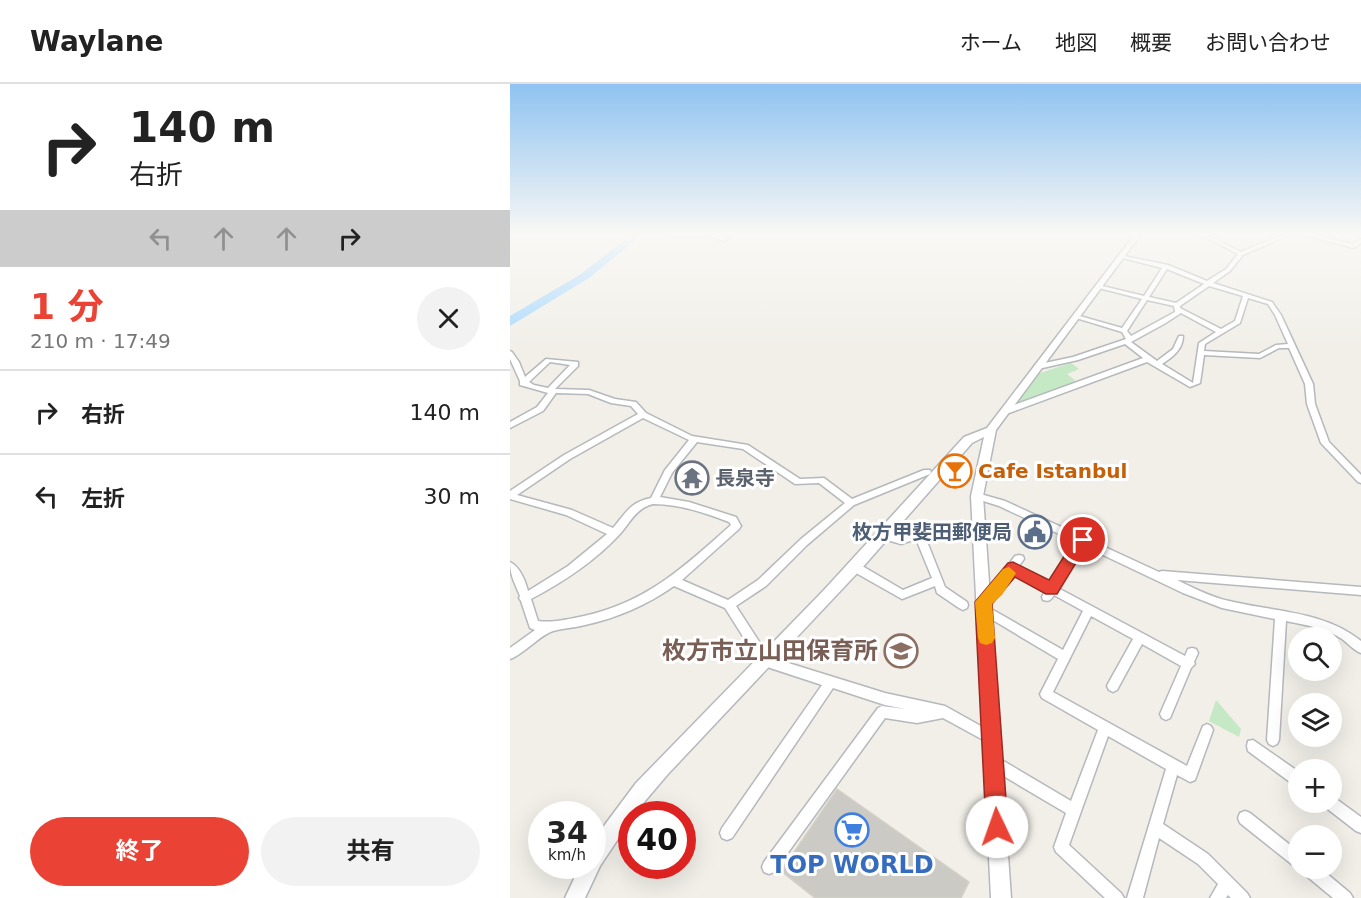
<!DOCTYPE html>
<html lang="ja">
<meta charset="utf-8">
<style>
:root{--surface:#fff;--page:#f2f2f2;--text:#222;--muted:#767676;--line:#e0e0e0;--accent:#ea4335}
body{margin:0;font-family:"DejaVu Sans","Noto Sans JP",sans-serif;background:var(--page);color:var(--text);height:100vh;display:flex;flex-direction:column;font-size:22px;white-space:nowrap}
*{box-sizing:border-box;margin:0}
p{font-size:20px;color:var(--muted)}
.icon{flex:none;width:33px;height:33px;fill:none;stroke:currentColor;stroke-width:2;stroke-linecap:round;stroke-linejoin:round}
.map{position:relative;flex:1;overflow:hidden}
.drawer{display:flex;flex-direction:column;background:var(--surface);width:510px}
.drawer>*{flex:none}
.banner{background:#fff;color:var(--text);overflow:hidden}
.controls{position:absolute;left:778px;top:543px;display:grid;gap:12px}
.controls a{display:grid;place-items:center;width:54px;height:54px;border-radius:50%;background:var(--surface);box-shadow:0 6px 24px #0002;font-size:30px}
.speed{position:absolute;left:18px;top:717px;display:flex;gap:12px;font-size:30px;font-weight:700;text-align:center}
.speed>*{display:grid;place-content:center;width:78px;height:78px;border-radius:50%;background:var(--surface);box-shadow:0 6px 24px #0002;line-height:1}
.speed small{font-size:15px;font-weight:400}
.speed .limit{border:9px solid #d22;background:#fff;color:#111}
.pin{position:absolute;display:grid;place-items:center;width:51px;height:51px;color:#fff;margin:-26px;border:3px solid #fff;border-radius:50%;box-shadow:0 2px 6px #0007}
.me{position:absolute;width:66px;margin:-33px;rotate:357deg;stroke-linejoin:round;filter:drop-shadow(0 0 4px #0008)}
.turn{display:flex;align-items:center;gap:21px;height:126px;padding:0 30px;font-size:27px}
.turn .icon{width:78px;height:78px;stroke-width:2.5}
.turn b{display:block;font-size:42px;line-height:51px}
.lanes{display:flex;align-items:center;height:57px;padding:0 30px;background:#0003;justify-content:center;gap:30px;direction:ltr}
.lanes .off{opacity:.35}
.round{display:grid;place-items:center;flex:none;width:63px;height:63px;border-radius:32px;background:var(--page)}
.headline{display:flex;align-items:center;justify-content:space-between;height:102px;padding:0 30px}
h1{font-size:36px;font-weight:700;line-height:45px;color:var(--accent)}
.primary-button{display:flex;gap:12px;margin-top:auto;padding:12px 30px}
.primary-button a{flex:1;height:69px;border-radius:36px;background:var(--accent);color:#fff;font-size:24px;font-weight:700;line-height:69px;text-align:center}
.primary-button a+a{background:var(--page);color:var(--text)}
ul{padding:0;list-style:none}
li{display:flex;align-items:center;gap:18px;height:84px;padding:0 30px;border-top:2px solid var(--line)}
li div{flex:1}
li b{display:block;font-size:22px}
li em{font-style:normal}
header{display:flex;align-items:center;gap:36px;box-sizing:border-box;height:84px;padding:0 30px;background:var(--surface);border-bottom:2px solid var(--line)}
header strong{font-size:28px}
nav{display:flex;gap:33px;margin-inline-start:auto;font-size:21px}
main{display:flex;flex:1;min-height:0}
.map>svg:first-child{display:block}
.green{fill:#c5e8c5}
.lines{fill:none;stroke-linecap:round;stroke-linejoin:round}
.river{fill:#aadaff;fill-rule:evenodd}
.building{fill:#cccac5;stroke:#d6d1c6;stroke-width:1.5}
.minor-casing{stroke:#b5b8bc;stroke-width:3}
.tertiary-casing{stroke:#b5b8bc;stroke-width:3}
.minor{fill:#fff;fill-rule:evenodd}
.tertiary{fill:#fff;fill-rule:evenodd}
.route{fill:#ea4335;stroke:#982c22;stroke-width:1.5}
.slow{fill:#f59e0b}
.labels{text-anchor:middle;stroke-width:6;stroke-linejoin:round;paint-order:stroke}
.food-label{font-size:20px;font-weight:bold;fill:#c56008;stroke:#fff;text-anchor:start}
.worship-label{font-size:20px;font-weight:bold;fill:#5b616d;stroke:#fff;text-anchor:start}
.service-label{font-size:20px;font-weight:bold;fill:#4e5e75;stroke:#fff;text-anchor:end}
.near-education-label{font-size:24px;font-weight:bold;fill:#785e54;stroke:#fff;text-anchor:end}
.near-shop-label{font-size:24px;font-weight:bold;fill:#366cbe;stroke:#fff}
</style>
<header>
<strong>Waylane</strong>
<nav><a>ホーム</a><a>地図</a><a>概要</a><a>お問い合わせ</a></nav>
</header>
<main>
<section class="drawer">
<div class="banner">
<div class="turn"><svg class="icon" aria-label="right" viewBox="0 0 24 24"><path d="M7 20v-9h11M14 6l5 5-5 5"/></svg><div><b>140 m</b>右折</div></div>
<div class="lanes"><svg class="icon off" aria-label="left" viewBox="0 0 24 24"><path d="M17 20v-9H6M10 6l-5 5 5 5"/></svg><svg class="icon off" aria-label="ahead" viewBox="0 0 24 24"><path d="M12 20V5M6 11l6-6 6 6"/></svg><svg class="icon off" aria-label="ahead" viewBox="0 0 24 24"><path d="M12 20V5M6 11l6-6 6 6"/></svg><svg class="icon" aria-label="right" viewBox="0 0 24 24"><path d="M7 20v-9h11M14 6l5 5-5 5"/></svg></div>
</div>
<div class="headline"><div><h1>1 分</h1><p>210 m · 17:49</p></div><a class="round"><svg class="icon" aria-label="close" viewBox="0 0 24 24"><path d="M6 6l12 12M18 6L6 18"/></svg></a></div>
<ul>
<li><svg class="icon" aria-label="right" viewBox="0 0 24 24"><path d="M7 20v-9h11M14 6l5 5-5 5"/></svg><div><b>右折</b></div><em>140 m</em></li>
<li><svg class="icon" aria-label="left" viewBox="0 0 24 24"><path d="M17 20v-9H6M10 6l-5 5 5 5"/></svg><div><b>左折</b></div><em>30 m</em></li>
</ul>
<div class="primary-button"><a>終了</a><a>共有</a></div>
</section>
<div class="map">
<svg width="851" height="814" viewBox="0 0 851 814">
<rect width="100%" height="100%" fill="#f1efe8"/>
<path class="green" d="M561,279L569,285L557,290L567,298L507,319L530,289Z
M706,616L731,645L729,653L699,637Z"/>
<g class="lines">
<path class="river" d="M122,150H133L79,194L0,242V232L71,190Z"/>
</g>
<path class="building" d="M327,705L459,798L451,814H305L271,787Z"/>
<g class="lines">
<defs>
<path id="minor" d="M161,150H202L218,155L215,157L197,152H164Z
M689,150H695L731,168L774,150H781L733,171L720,187L703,199L762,218L771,231L803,300L805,320L819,358L851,391V399L848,398L811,359L797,320L795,300L779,264H769L750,274L694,271L690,299L680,303L637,278L499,329H496L492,327L493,325L633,274L615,260L568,276L528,285L524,283L525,281L563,273L616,255L612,248L563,233L566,231L612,244L632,215L585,203L588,201L634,212L652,184L609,173V171L658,181L697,197L716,185L728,170ZM657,185L694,200L666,219L639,213ZM699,202L733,212L725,237L711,245L670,224V222ZM738,214L758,220L765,231L778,260L766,261L749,270L694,267L695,260L730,239ZM637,216L664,222L665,228L621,252L617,247ZM671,229L706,248L689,259L683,299L652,280C663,273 673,265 673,252H669L663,265L647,277L621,258L654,240Z
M790,150H799L843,160L851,155V159L844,164Z
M0,267L2,268L9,278L15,293L36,275L68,278V282L45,305L79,306L105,315L126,318L136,329L182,352L238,361L290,395L314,394L342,415L414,386H420L421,388L420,390L344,421L297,461L256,502L226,522L259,573L375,609L435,622L485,650L487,654L485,658L481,660L477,658L433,634L407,639L375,634L264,788L259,790L254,788L252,783L254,778L368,624L372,622L395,625L375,621L323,604L222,754L217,756L212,754L210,749L212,744L312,601L251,581L215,524L164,502C137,521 107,534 75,541C64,544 53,544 43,547C30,551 14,570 0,575V564L25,546L20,544L11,517L9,514L10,512C5,499 0,492 0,478C10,483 15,496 18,507L58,482L97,450L56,431L0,415V407L54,371L128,330L121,322L101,319L78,310L46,309L33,327L0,344V338L27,323L38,309L10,301V297L0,275ZM40,278L60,281L38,304L24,301L19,298ZM133,334L179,356L155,386L141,414C120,418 116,429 103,444L62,426L7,411L60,375ZM187,358L233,365L285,400L309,399L335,419L291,455L248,496L218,516L172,496L229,445L231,442L226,433L179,418L150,413L162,389ZM143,420C170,420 195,429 219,438L221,441C174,483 137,518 74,532C58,535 44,539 28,537L21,515C53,498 85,477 109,451C120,439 126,424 143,420Z
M467,409L495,417L649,488L652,487L851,503V511L667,496C683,504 701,513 719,517C764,528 814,527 851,557V569C843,566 838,559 832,555C816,544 795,541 776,537L769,656L767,660L763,662L759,660L757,656L765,535L712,524L673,509L574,462L548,504L675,572L678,565L682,564L686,565L688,569L684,578L685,580L681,584L660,634L656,636L652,634L650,630L671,582L632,560L607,606L603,608L599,606L597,602L599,598L623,555L581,532L543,608L677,682L693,642L697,640L701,642L703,646L685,696L680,698L667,691L653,740L698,770L737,809L740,814H721L718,811L716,814H700L708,800L688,780L649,754L633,814H617L656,685L598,652L559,761L611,809L614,814H595L546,768L544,763L556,729L480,684L478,679L480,674L485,672L561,717L588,646L532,614L530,610L548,575L471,529L470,526L472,522L469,521L468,518L482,503L505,472L509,471L513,472L514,475L509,482L540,499L566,458L489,422L464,414L462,412ZM504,489L535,507L532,513L533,516C539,518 541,516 544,511L573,527L553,566L476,522L490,509Z
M409,446L412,447L414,450L435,503L457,518L458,521L457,524L453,526L449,524L427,509L425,502L392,515L339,485L338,482L339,479L343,478L347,479L393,506L422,494L406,455L391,460L370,454L368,451L370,448L373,447L391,452Z
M743,656L789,688V703L784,701L738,667L737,662L738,657Z
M822,712L851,733V749L846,747L815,723L813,718H822Z
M735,727L740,729L789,768V784L784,782L730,739L728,734L730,729Z
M791,784H810L840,809L843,814H823L793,789Z"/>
<path id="tertiary" d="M625,150H631L486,346L473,412L501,814H481L461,412L474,353L462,359L352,484L158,690L124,730H122V734L90,782L75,814H55L70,782H82V758L126,699L314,506L454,353L477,344Z"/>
</defs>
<use href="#minor" class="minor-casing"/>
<use href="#tertiary" class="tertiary-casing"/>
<use href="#minor" class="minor"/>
<use href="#tertiary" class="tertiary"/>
</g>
<linearGradient id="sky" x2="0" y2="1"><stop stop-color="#8fc3f1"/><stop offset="0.57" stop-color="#f9f8f5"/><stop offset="1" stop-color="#f9f8f5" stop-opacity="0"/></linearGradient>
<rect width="851" height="264" fill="url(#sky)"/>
<path class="route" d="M573,450L580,456L547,510H536L505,493L482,520L498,743L494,750L487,754L479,750L476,743L465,518L498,479L503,478L539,496L567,452Z"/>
<path class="slow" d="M499,483L506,489L492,511L482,520L485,554L482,559L476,561L470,559L468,554L465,518L493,485Z"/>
<defs>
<symbol id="bar-ring" viewBox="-11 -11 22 22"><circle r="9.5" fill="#fff" stroke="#e8710a" stroke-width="1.5"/><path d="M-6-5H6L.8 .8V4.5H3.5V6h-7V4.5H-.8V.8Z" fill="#e8710a"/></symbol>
<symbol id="temple-ring" viewBox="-11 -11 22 22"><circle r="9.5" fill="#fff" stroke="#6b7280" stroke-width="1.5"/><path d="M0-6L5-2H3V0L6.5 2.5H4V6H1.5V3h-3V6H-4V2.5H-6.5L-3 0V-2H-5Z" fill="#6b7280"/></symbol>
<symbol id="civic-ring" viewBox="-11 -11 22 22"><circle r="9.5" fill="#fff" stroke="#5c6f8a" stroke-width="1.5"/><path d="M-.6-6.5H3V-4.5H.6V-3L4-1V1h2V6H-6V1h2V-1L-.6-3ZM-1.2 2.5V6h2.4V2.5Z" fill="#5c6f8a"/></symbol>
<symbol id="school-ring" viewBox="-11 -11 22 22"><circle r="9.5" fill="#fff" stroke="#8d6e63" stroke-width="1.5"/><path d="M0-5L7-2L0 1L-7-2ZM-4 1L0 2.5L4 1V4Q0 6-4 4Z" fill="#8d6e63"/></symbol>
<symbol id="supermarket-ring" viewBox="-11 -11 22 22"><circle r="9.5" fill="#fff" stroke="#3f7fe0" stroke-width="1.5"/><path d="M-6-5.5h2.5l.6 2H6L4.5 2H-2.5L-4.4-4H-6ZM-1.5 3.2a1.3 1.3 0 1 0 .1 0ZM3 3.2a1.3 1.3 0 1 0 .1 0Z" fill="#3f7fe0"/></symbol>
</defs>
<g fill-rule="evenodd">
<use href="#bar-ring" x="426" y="368" width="38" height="38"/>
<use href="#temple-ring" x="163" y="375" width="38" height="38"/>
<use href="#civic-ring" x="506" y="429" width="38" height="38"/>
<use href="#school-ring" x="372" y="548" width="38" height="38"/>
<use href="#supermarket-ring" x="323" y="727" width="38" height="38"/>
</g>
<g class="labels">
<g class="food-label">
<text x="468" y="394">Cafe Istanbul</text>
</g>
<g class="worship-label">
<text x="205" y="401">長泉寺</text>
</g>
<g class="service-label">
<text x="502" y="455">枚方甲斐田郵便局</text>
</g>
<g class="near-education-label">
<text x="368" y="575">枚方市立山田保育所</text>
</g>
<g class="near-shop-label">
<text x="342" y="789">TOP WORLD</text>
</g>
</g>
</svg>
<div class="controls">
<a><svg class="icon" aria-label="search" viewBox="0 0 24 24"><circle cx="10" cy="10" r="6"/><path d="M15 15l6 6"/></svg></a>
<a><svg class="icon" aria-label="layers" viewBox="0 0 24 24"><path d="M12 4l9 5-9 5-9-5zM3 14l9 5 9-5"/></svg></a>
<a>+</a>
<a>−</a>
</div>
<div class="speed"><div>34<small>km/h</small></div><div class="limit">40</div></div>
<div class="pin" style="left:573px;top:456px;background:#d93025"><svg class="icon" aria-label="arrive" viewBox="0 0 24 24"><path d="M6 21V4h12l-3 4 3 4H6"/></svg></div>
<svg class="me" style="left:487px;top:743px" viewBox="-20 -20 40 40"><circle r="19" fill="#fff"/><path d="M0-13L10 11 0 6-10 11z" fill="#ea4335"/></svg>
</div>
</main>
